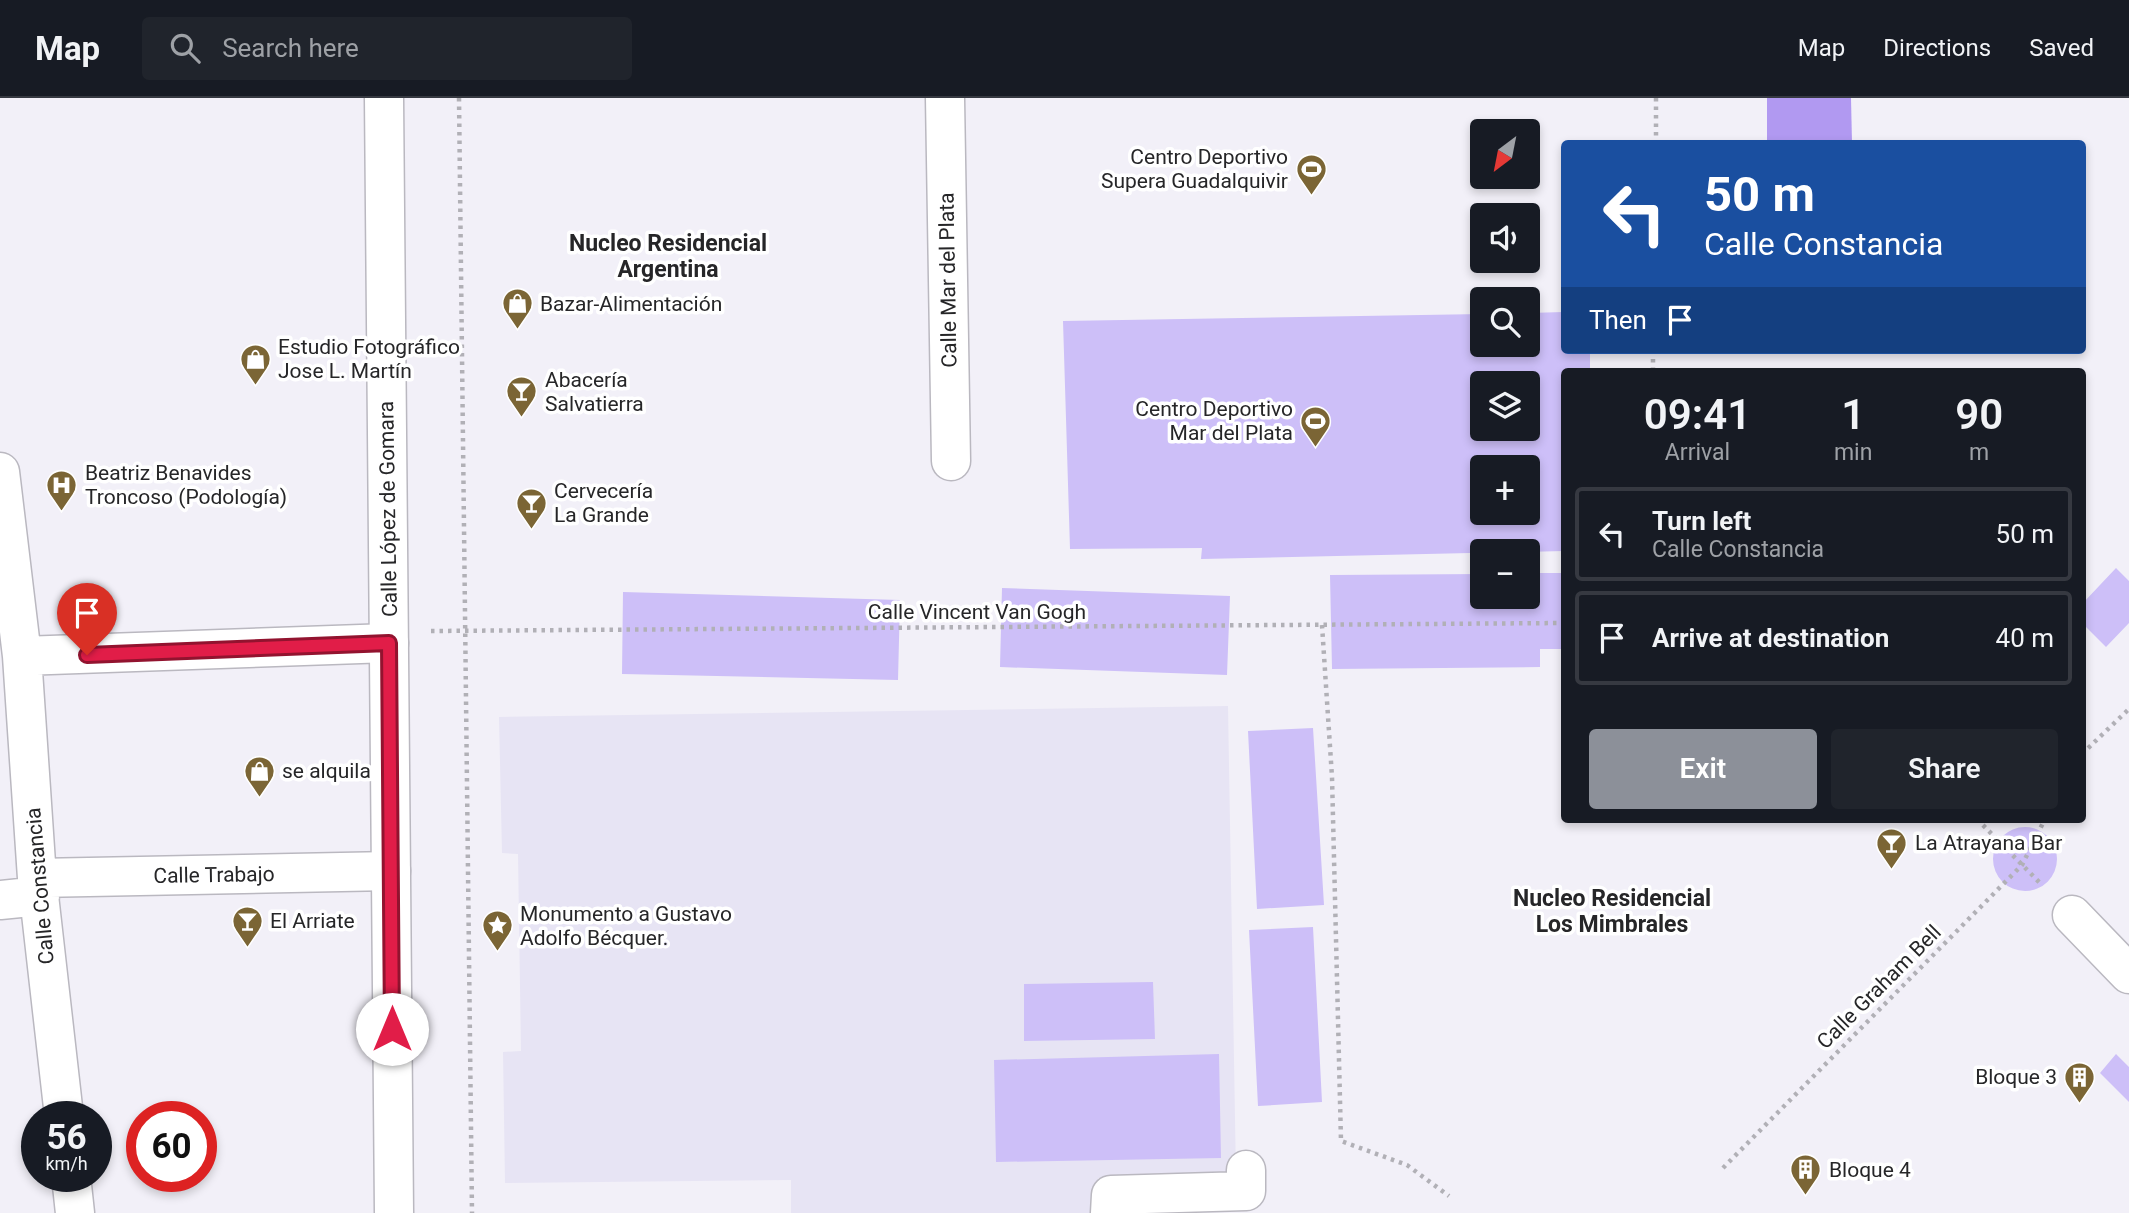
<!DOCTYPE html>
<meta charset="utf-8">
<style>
:root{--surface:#171b24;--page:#20242c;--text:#f1f3f6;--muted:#9ea1a6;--line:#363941;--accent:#8c9099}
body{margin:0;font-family:Roboto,sans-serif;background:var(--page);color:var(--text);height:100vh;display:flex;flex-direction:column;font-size:26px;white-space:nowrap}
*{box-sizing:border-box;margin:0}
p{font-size:23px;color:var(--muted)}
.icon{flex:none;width:38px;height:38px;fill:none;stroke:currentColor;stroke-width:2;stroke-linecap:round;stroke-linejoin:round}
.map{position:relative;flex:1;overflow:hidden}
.panel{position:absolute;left:1561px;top:270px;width:525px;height:455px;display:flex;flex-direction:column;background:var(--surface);border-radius:7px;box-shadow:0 4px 10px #0003}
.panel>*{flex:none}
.top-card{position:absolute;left:1561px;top:42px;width:525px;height:214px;border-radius:7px;box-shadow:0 4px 10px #0003;background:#1a4fa0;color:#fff;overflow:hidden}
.needle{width:46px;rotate:212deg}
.tools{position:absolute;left:1470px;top:21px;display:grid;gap:14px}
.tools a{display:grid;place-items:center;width:70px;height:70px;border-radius:7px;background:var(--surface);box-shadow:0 4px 10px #0003;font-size:35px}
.speed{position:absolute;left:21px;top:1003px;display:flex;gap:14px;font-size:35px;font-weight:700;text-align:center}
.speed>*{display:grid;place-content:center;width:91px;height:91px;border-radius:50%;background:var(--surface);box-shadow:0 4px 10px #0003;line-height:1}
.speed small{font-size:18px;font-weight:400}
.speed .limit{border:10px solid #d22;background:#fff;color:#111}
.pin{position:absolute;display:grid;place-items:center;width:60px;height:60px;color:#fff;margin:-72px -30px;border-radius:50% 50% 50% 0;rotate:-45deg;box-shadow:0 0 7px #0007}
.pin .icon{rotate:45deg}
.me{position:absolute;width:77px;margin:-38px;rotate:0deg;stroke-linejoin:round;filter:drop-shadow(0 0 5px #0008)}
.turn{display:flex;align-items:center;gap:24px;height:147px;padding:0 28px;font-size:32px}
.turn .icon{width:91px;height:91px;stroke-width:2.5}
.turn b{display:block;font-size:49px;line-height:60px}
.then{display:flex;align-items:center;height:66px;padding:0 28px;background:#0003;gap:14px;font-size:26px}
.eta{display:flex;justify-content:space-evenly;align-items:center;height:119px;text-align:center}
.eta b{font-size:42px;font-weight:600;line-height:49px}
.primary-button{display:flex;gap:14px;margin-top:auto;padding:14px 28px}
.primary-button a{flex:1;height:80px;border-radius:7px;background:var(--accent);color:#fff;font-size:28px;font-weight:600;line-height:80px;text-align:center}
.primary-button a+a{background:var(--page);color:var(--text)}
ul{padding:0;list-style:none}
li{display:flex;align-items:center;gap:21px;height:94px;margin:0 14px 10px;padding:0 14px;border:4px solid var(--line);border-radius:7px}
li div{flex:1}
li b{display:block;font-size:26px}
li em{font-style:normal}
header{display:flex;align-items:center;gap:42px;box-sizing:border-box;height:98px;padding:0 35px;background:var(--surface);border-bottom:2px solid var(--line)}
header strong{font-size:33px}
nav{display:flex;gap:38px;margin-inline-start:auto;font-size:24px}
.search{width:490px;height:63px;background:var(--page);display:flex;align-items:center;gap:18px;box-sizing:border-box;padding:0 24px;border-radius:7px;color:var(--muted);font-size:26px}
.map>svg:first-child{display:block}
.built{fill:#e7e4f4}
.green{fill:#cdbff8;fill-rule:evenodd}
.water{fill:#b199f1}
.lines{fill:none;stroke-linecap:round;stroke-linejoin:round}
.street-casing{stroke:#bab8c0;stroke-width:41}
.primary-casing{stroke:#bab8c0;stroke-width:41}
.path{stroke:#b1b0b6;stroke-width:4.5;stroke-dasharray:3.5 5;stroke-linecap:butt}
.street{stroke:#fff;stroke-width:38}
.primary{stroke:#fff;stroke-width:38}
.route-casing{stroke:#92132f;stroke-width:18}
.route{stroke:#e11d48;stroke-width:12}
.labels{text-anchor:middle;stroke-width:7;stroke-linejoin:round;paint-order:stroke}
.poi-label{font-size:21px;fill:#262628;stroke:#fff;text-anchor:start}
.street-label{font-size:21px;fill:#262628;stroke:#fff}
.neighbourhood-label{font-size:23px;font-weight:bold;fill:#262628;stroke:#fff}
</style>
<header>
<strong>Map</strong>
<div class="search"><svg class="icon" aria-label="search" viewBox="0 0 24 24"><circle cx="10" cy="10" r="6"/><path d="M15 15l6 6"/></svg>Search here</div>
<nav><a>Map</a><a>Directions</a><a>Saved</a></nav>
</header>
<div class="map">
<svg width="2129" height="1115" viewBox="0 0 2129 1115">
<rect width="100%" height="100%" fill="#f2f0f8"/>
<path class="built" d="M1228,608L1236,1079L1098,1080V1115H791V1082L505,1085L503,954L521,953L518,756L502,755L499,619Z"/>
<path class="green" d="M1564,214V252H1590V273H1564V453L1201,461L1202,450L1070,451L1063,223L1482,216V247H1528V215ZM1482,285H1528V331H1482ZM1528,369V415H1482V369Z
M2116,470L2129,483V525L2106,549L2083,526V505Z
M1528,475H1564V551H1540V569L1332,571L1330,477L1482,476V499H1528Z
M1002,490L1230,498L1227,577L1000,569Z
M623,494L900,502L898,582L622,576Z
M1313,630L1324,807L1257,811L1248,633Z
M1993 761a32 32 0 1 1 64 0a32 32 0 1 1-64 0Z
M1313,829L1322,1004L1258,1008L1249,832Z
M1153,884L1155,941L1024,943V886Z
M1219,956L1221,1060L996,1064L994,962Z
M2116,956L2129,969V1004L2100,975Z"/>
<path class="water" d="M1767,0H1851L1852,45H1767Z"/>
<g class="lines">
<defs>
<path id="street" d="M945,0L951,363
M0,374L22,558L37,780L64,1018
M22,558L389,545
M37,780L391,773
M0,802L40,798
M2072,817L2129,876
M71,1078L75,1115
M1110,1115L1111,1097L1246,1093V1072"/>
<path id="primary" d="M384,0L394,1115"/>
</defs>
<use href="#street" class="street-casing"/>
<use href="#primary" class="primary-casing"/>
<path class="path" d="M459,0L472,1115
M1656,46V0
M1653,273V252
M1322,527L1332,679L1341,1043L1407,1067L1449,1098
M431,533L1564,525
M2082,656L2129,611
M1977,721L2041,786
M1723,1070L2022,767L2045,721"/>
<use href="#street" class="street"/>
<use href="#primary" class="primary"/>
</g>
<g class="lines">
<defs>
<path id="route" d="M87,557L389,545L392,931"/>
</defs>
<use href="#route" class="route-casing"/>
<use href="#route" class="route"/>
</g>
<defs>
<symbol id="stadium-pin" viewBox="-11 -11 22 30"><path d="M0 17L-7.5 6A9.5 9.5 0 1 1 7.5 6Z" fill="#7b6535" stroke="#fff"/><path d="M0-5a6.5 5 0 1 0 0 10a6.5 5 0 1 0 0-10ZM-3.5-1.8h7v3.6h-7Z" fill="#fff"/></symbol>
<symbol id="shop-pin" viewBox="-11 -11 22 30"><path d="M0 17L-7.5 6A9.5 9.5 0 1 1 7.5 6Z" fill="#7b6535" stroke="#fff"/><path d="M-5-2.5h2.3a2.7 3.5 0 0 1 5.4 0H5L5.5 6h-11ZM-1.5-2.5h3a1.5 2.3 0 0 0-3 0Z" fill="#fff"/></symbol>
<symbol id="bar-pin" viewBox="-11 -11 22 30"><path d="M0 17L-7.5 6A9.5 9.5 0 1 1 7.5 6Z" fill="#7b6535" stroke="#fff"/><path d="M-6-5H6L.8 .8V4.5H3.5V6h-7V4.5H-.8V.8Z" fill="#fff"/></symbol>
<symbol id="hospital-pin" viewBox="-11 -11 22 30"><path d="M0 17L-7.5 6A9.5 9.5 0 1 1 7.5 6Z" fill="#7b6535" stroke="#fff"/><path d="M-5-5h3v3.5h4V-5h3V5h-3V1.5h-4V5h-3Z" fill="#fff"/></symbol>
<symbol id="sight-pin" viewBox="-11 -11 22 30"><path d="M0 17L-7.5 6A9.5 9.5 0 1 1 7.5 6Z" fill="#7b6535" stroke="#fff"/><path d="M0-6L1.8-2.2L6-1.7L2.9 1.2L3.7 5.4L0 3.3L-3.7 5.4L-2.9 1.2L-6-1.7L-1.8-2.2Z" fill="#fff"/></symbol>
<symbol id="building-pin" viewBox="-11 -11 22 30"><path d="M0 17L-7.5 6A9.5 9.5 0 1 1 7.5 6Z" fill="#7b6535" stroke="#fff"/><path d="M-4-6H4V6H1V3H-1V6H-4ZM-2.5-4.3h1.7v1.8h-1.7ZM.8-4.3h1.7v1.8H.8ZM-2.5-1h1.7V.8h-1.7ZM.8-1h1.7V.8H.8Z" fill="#fff"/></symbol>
</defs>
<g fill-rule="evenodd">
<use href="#stadium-pin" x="1294" y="54" width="35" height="47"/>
<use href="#shop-pin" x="500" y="188" width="35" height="47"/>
<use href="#shop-pin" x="238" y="244" width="35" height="47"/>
<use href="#bar-pin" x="504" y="276" width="35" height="47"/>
<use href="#stadium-pin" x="1298" y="306" width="35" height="47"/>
<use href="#hospital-pin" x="44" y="370" width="35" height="47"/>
<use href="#bar-pin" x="514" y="388" width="35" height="47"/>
<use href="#shop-pin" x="242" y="656" width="35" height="47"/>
<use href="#bar-pin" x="1874" y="728" width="35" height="47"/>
<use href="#bar-pin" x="230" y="806" width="35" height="47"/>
<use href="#sight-pin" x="480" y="810" width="35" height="47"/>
<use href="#building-pin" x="2062" y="962" width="35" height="47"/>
<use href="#building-pin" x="1788" y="1054" width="35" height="47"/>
</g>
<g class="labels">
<g class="poi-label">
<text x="1288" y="66" text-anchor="end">Centro Deportivo<tspan x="1288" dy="24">Supera Guadalquivir</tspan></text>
<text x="540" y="213">Bazar-Alimentación</text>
<text x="278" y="256">Estudio Fotográfico<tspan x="278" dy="24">Jose L. Martín</tspan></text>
<text x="545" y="289">Abacería<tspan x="545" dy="24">Salvatierra</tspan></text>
<text x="1293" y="318" text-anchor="end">Centro Deportivo<tspan x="1293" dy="24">Mar del Plata</tspan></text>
<text x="85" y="382">Beatriz Benavides<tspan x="85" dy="24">Troncoso (Podología)</tspan></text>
<text x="554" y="400">Cervecería<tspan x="554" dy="24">La Grande</tspan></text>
<text x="282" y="680">se alquila</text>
<text x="1915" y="752">La Atrayana Bar</text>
<text x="520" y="823">Monumento a Gustavo<tspan x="520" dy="24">Adolfo Bécquer.</tspan></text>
<text x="270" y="830">El Arriate</text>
<text x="2057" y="986" text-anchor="end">Bloque 3</text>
<text x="1829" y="1079">Bloque 4</text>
</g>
<g class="street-label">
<text transform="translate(948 182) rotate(-91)" y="7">Calle Mar del Plata</text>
<text transform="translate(388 411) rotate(-91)" y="7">Calle López de Gomara</text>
<text x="977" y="521">Calle Vincent Van Gogh</text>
<text transform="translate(214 777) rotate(-1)" y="7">Calle Trabajo</text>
<text transform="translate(40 788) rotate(-95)" y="7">Calle Constancia</text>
<text transform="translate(1879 889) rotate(-45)" y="7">Calle Graham Bell</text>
</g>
<g class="neighbourhood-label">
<text x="668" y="153">Nucleo Residencial<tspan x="668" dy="26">Argentina</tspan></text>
<text x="1612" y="808">Nucleo Residencial<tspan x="1612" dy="26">Los Mimbrales</tspan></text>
</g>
</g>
</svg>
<div class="tools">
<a><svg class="needle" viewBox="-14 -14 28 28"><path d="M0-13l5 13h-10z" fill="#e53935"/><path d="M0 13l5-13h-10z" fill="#9ea1a6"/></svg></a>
<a><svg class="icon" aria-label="sound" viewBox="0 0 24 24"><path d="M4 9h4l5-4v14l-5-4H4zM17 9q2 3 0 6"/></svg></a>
<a><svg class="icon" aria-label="search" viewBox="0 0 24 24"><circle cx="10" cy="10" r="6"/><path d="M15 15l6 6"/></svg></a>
<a><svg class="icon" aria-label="layers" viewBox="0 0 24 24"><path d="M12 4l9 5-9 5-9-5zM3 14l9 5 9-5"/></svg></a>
<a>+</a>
<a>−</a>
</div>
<div class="speed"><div>56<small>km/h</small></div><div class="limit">60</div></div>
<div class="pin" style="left:87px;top:557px;background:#d93025"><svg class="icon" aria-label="arrive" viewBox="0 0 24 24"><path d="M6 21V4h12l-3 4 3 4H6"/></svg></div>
<svg class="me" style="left:392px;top:931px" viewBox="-20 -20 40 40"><circle r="19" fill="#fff"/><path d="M0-13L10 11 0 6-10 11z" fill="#e11d48"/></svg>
<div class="top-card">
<div class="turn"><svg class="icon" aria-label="left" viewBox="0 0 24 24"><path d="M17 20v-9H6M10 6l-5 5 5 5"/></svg><div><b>50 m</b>Calle Constancia</div></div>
<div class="then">Then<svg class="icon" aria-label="arrive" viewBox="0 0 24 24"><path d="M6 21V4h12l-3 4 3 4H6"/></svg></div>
</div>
<section class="panel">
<div class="eta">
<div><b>09:41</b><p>Arrival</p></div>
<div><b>1</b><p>min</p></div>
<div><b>90</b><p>m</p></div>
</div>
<ul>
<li><svg class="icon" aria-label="left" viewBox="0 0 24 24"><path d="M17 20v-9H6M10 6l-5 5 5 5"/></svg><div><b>Turn left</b><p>Calle Constancia</p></div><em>50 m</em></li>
<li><svg class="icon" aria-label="arrive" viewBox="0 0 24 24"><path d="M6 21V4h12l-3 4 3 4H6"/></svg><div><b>Arrive at destination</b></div><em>40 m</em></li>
</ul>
<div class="primary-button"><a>Exit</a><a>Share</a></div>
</section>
</div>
